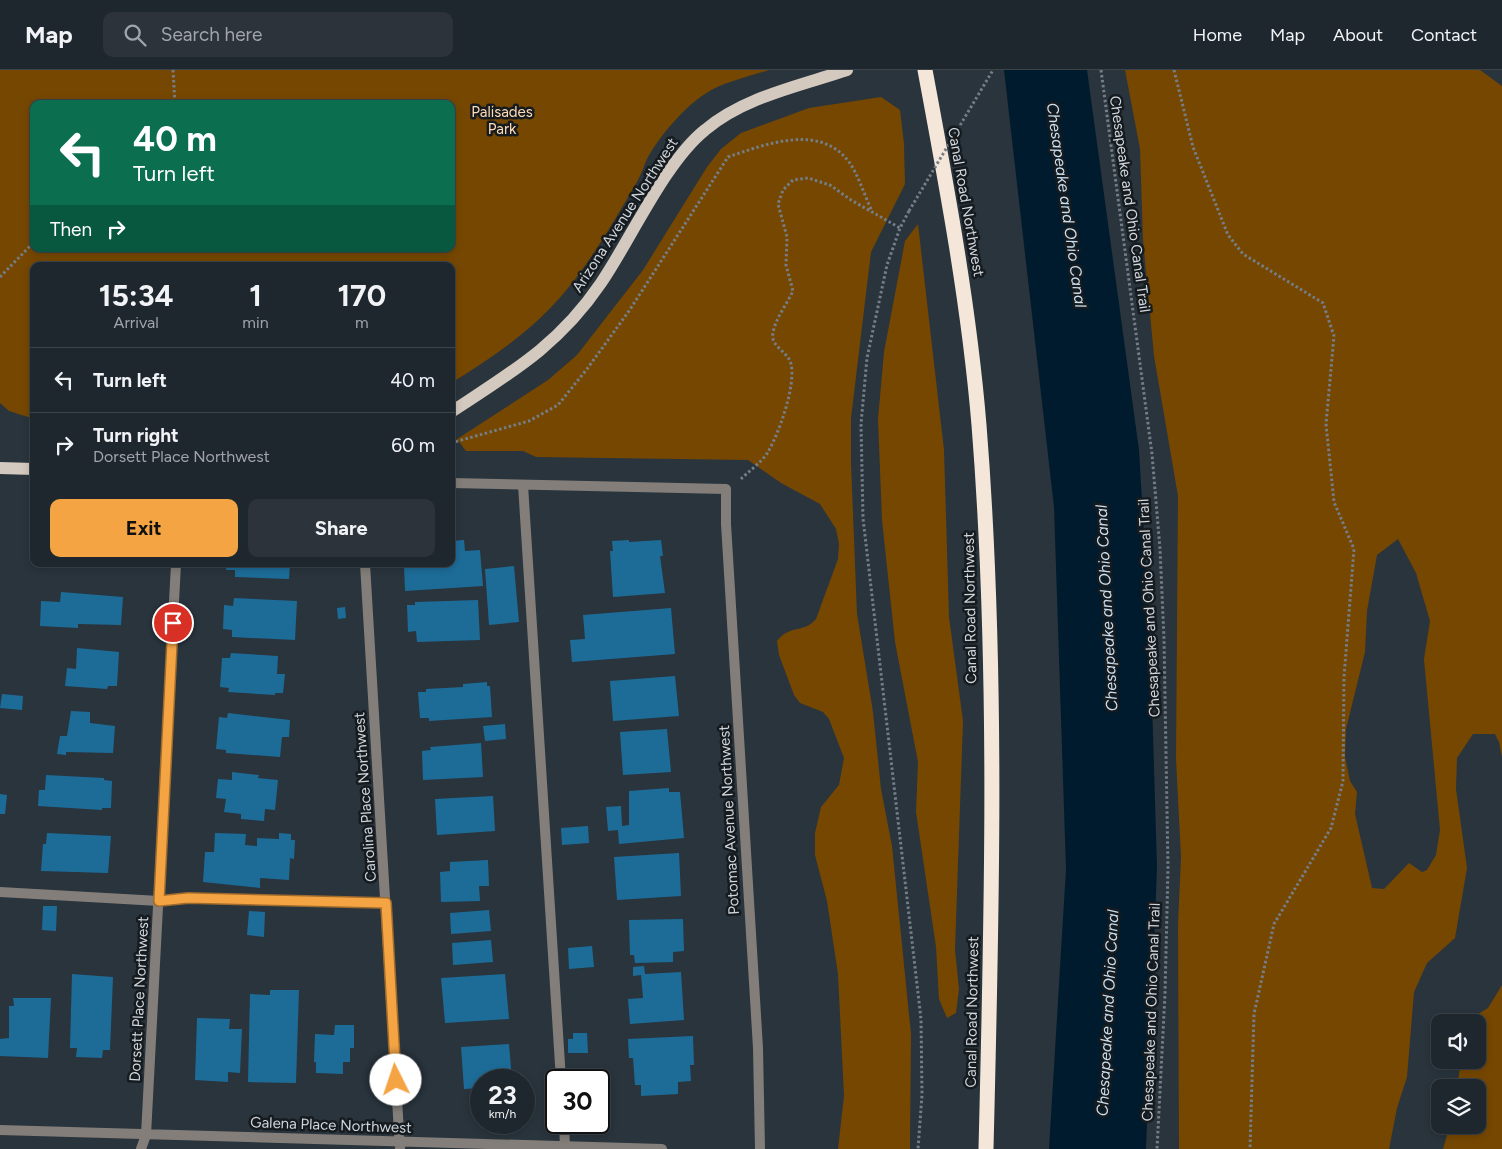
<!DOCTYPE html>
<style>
:root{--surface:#1f272e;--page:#2c333a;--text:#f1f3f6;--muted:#a1a5aa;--line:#3c444a;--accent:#f4a443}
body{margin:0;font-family:Figtree,sans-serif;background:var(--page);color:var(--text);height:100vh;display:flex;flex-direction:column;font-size:19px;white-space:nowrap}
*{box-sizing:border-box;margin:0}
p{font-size:16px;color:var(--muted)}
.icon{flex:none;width:28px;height:28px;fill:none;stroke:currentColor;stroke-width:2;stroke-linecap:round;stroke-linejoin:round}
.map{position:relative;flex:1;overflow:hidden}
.drawer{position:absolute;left:30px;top:192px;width:425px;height:305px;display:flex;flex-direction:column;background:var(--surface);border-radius:10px;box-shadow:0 2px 8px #0003,0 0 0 1px var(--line)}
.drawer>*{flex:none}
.guide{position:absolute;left:30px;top:30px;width:425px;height:152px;border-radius:10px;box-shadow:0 2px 8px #0003,0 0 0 1px var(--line);background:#0b6e4f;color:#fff;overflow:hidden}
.fabs{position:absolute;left:1431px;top:944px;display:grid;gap:10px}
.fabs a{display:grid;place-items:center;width:55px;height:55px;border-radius:10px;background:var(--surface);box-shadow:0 2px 8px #0003,0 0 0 1px var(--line);font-size:25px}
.speed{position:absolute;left:470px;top:999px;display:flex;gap:10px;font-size:25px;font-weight:700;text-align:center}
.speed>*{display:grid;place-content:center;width:65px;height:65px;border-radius:50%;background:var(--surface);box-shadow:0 2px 8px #0003,0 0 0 1px var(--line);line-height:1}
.speed small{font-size:12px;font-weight:400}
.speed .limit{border:2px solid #111;border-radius:8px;background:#fff;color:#111}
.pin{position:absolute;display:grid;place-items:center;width:42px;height:42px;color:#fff;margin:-21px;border:2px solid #fff;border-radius:50%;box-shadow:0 1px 5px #0007}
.me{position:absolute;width:55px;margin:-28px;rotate:356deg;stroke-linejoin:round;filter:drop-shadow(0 0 4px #0008)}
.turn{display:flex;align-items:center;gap:18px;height:105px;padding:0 20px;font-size:22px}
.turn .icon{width:65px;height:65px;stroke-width:2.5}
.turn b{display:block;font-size:35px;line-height:42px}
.then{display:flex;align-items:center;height:48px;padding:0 20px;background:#0003;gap:10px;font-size:19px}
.eta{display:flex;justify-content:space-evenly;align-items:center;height:85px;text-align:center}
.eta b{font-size:30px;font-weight:700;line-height:35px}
.button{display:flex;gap:10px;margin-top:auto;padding:10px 20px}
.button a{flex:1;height:58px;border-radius:10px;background:var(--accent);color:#111;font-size:20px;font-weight:700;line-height:58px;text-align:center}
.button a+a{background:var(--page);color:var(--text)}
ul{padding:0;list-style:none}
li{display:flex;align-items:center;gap:15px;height:65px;padding:0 20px;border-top:1px solid var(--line)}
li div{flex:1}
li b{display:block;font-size:19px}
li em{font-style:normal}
header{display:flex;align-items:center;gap:30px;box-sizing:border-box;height:70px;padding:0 25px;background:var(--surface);border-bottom:1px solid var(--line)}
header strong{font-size:24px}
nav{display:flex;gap:28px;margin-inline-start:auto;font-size:18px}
.search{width:350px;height:45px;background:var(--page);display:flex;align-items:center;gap:12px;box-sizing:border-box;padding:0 18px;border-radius:10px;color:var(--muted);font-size:19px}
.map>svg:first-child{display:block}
.green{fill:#764701;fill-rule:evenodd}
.water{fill:#001b2d}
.building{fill:#1d6c98}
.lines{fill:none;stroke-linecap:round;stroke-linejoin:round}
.path{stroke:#757e86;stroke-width:3;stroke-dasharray:2.5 2.5;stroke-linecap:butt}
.lane{stroke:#837e79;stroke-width:10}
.street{stroke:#837e79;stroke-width:10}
.primary{stroke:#d4c9bf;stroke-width:12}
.highway{stroke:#f4e7da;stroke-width:15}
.path-bridge{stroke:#757e86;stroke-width:3;stroke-dasharray:2.5 2.5;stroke-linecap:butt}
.route-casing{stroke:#9f6b2c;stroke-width:12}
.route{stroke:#f4a443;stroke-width:9}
.labels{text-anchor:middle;stroke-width:5;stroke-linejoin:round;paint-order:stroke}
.park-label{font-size:15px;fill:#ffdbb6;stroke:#161b1f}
.street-label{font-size:15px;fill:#cfd6dc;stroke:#161b1f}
.water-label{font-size:16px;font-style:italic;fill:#cadfef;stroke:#161b1f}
</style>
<header>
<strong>Map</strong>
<div class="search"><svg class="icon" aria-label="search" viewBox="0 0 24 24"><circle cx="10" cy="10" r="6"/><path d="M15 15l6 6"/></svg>Search here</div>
<nav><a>Home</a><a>Map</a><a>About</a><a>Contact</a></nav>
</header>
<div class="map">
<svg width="1502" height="1079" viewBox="0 0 1502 1079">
<rect width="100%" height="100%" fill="#29343d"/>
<path class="green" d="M0,0H769C748,7 723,12 705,24C685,36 658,68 647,89C644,95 642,103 638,110C617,146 595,185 568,218C537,257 494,287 451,313V196H34V349L9,341L0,333ZM34,34H451V179H34Z
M1125,0H1480L1502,16V687L1499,672L1495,664H1473L1457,688L1456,719L1467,798L1455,868L1427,893L1414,922L1407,1007L1397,1038L1389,1079H1179L1178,855L1181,787L1176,689L1178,426L1154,286L1143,170L1140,79ZM1398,469L1416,503L1430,551L1424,589L1440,760L1436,785L1427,800L1422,802L1409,793L1384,819L1372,818L1355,744L1357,722L1350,711L1345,687L1346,659L1365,582L1367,541L1377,485Z
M881,27L900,40L904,74L905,114L871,182L851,348V393L857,544L873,642L881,719L892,776L911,964L910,1071V1079H838L844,1026L838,904L827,831L815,785V763L821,737L839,715L844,688L829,649L823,642L800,633L794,625L779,585L777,571C790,554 803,564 816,549L838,489L839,474L836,459L820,434L781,413L748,390L536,387L523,381H466L457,369L548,310L577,285L643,200L707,97L721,79L741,63L809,38Z
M918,154L944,380L949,547L963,651L955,880L959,919L956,943L947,948L939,929L936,877L916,742L918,692L895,572L882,450L878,349L884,282L905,171Z
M1502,915V1079H1443L1450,1055H1478V1018L1457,1017L1461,990H1478V952H1467L1468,950L1488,938Z"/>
<path class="water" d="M1004,0H1087L1139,380L1150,566L1157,797L1146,1079H1049L1066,799L1054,437Z"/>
<path class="building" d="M464,470L465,481L480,480L483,516L405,521L404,495L451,494V471Z
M629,470V472L661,470L663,486H660L665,523L613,527L610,481H613L612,471Z
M227,494H290L289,509L235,507V500H226Z
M514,496L519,552L489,555L485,499Z
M61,522L123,527L121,555L78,554V558L40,556L41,531L60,532Z
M234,528L297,531L295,570L232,567V560L223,559L224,535L233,536Z
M478,530L480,570L417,572L416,561L408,562L407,535H415V532Z
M345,537L346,548L338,549L337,538Z
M671,538L675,584L572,592L570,570L585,569L583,545Z
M77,578L119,582L117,616H108L107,619L65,616L67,598L76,599Z
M231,583L278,586L277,604H285L283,623H275V625L228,622L229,618L220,617L222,588H230Z
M675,606L679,646L613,651L610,611Z
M487,612V616H490L492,647L429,651V648H420L418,622H426V619L463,617V614Z
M2,624L23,626L22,640L0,638Z
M71,641L90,642V653L115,656L113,683L66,682V685L57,684L60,666H67Z
M228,643L290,650L289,667H282L280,687L226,683V680L216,679L219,647L227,648Z
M505,654L506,669L485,671L483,656Z
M667,659L671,702L623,705L620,662Z
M481,673L483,707L423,710L422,681L431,680L430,677Z
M232,702L259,705L258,708L278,710L275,740L265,739L264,751L241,749V744L224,742L226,729L216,728L218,709L232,710Z
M46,705L104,708V710L112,711L111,738H102V740L38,736L39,720H45Z
M669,718V722H680L684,768L619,774L618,760L608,761L606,737L621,736L622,756L629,755V721Z
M0,724L7,725L5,744H0Z
M493,726L495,761L437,765L435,729Z
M588,756L589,773L562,775L561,758Z
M47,763L111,766L108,803L41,801L43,774H46Z
M215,763L246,764L245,775L257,776V768L279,769V763L291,764V770H295L294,789L290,788L289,810L260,808V818L203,812L205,782H214Z
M679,783L681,826L617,830L614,787Z
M488,790L489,816H479L480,831L441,832L440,802L450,801V792Z
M43,836H57L56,861L42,860Z
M489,840L491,861L451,864L450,843Z
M249,841L265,842L264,867L247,865Z
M683,849L684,881L673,882V892L635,893L634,885H630L629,850Z
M491,870L493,892L453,895L452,873Z
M592,876L594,897L569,899L568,878Z
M644,896L645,904L681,902L684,950L630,954L628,929L643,928L641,905L633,906V897Z
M72,904L113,907L110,980H103L102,988L76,987L77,978H70Z
M505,904L509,949L445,953L441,908Z
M270,920H299L296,1013L248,1012L250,924L270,925Z
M13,928H51L48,988L0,986V969L9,968V936H14Z
M197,948L230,949L229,959H242L240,1003L228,1002V1012L195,1010Z
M335,955H354V978H350V992H343V1004L316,1003V992H314L315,964L334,965Z
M573,963H587L588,983H568V969H573Z
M693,966L694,995H690L691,1011L678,1012V1024L641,1026V1015H635L633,988H629L628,969Z
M509,974L512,1010H481V1018L464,1019L461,977Z"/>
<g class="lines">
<path class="path" d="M173,0L175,34
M1101,0L1152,384L1160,479L1164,569L1168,798L1165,924L1157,1079
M1174,0L1193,77L1228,165L1243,184L1323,233L1334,266L1326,354L1334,432L1354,479L1344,607L1343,711L1331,758L1274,854L1254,944L1250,1079
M909,141L900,158L887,195L867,288L861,354L863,448L921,949L922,1025L918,1079
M0,207L34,172
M451,373L529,351L558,335L587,299L629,241L728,87C766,74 820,53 849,92C858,104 865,127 872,141
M741,409C749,401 762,392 768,382C779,363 796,316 791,294C788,281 770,277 773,263C775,249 787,234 793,221L786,195L787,167L778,134L783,120L793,110L808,108L830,115L851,130L900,158"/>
<path class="lane" d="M523,415L561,1010
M0,822L159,831L188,828L386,833
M564,1052L565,1079
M141,1079L146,1065"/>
<path class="street" d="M451,413L726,419V454L758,978L760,1079
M365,494L400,1079
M0,1060L662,1079
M146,1065L176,494"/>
<path class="primary" d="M451,342C512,302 559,275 601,213C631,169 665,92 705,60C744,27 799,16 847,0
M0,398L34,399"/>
<path class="highway" d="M925,0C947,118 969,235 979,355C998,594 992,840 986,1079"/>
<path class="path-bridge" d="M909,141L993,0"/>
</g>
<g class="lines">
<defs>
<path id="route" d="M173,553L159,831L188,828L386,833L396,1010"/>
</defs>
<use href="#route" class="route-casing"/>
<use href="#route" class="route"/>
</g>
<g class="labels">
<g class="park-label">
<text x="502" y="47">Palisades<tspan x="502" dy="17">Park</tspan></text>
</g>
<g class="street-label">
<text transform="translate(966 132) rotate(80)" y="5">Canal Road Northwest</text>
<text transform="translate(1130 134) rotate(82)" y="5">Chesapeake and Ohio Canal Trail</text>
<text transform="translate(625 145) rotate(-57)" y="5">Arizona Avenue Northwest</text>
<text transform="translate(970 538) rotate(-91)" y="5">Canal Road Northwest</text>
<text transform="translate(1149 538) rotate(-93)" y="5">Chesapeake and Ohio Canal Trail</text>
<text transform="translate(365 727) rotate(-94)" y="5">Carolina Place Northwest</text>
<text transform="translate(729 750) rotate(-93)" y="5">Potomac Avenue Northwest</text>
<text transform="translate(139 929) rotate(-87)" y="5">Dorsett Place Northwest</text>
<text transform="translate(972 942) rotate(-89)" y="5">Canal Road Northwest</text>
<text transform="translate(1151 942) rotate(-88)" y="5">Chesapeake and Ohio Canal Trail</text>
<text transform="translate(331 1055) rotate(2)" y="5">Galena Place Northwest</text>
</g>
<g class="water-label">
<text transform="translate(1067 135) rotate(82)" y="6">Chesapeake and Ohio Canal</text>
<text transform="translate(1106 538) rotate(-93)" y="6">Chesapeake and Ohio Canal</text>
<text transform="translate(1107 943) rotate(-87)" y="6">Chesapeake and Ohio Canal</text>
</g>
</g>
</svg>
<div class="fabs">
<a><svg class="icon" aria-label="sound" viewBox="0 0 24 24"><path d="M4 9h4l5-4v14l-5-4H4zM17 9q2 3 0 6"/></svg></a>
<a><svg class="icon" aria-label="layers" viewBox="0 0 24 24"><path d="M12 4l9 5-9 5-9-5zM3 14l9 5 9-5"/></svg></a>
</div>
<div class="speed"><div>23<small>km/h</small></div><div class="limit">30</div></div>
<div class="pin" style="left:173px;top:553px;background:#d93025"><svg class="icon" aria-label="arrive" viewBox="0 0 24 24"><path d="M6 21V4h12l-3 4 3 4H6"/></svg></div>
<svg class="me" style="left:396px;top:1010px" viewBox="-20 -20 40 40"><circle r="19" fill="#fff"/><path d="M0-13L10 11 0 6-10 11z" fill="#f4a443"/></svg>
<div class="guide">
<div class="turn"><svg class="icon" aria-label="left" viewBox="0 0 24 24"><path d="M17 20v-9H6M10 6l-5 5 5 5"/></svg><div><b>40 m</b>Turn left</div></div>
<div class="then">Then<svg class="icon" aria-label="right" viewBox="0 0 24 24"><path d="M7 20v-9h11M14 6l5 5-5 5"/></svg></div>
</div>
<section class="drawer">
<div class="eta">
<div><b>15:34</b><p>Arrival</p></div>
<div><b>1</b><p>min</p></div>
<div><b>170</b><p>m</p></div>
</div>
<ul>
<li><svg class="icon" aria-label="left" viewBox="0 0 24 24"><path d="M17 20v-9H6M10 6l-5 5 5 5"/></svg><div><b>Turn left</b></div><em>40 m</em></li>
<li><svg class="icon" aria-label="right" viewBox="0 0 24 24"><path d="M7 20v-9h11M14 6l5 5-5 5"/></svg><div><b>Turn right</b><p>Dorsett Place Northwest</p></div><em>60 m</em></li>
</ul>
<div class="button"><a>Exit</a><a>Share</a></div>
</section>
</div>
